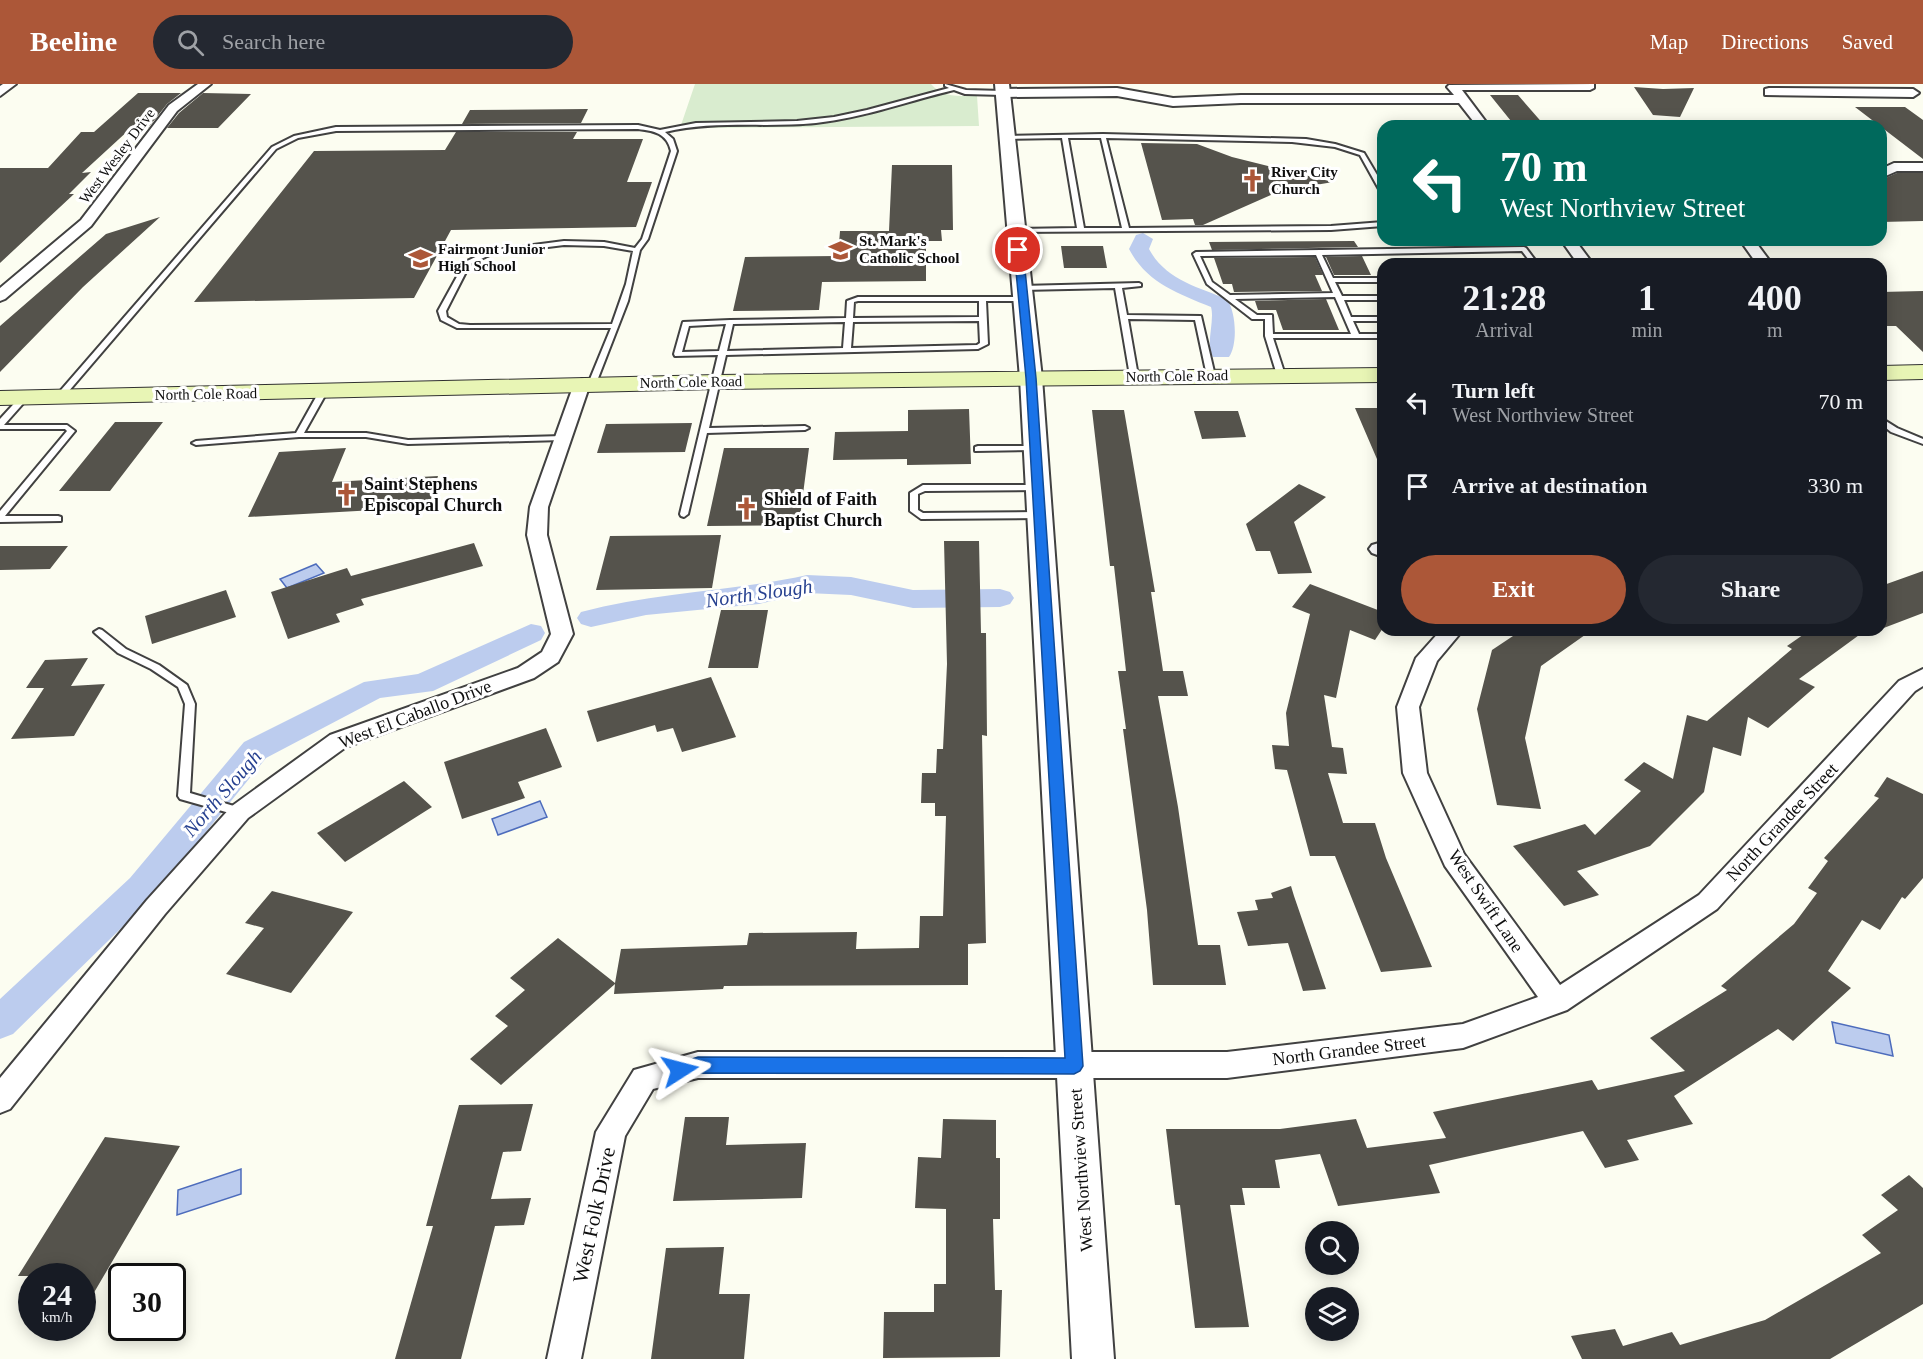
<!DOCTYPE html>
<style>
:root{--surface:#171b24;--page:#242831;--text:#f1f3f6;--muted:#9ea1a6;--accent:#ac5738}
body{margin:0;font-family:Georgia,serif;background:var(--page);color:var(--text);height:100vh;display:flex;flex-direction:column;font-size:22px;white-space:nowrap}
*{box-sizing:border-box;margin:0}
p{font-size:20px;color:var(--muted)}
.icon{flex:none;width:33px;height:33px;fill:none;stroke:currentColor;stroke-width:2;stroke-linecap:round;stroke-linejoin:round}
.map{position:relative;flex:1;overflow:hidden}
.drawer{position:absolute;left:1377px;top:174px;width:510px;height:378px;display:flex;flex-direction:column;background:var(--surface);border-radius:18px;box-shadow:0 3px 15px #0003}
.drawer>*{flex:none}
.top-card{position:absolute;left:1377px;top:36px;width:510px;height:126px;border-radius:18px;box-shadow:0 3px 15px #0003;background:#00695c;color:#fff;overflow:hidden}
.tools{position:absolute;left:1305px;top:1137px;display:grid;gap:12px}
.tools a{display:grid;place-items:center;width:54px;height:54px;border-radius:50%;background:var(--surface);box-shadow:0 3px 15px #0003;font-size:30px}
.speed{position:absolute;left:18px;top:1179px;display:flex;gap:12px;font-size:30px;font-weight:700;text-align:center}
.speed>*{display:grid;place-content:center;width:78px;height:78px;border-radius:50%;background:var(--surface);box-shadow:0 3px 15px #0003;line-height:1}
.speed small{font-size:15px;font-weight:400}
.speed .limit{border:3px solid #111;border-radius:9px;background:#fff;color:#111}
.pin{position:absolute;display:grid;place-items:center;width:51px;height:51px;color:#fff;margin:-26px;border:3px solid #fff;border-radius:50%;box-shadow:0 2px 6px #0007}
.me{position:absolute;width:66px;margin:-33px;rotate:81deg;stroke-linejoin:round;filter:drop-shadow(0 0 4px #0008)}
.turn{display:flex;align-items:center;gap:21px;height:126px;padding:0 24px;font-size:27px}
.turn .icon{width:78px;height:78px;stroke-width:2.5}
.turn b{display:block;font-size:42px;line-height:51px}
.eta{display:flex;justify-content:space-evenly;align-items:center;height:102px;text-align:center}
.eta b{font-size:36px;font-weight:800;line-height:42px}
.action{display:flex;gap:12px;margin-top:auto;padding:12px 24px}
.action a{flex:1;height:69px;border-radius:36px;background:var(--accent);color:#fff;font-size:24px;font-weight:800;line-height:69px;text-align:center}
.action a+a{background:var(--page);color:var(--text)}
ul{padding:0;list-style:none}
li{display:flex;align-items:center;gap:18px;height:84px;padding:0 24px}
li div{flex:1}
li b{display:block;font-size:22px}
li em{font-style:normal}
header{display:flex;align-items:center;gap:36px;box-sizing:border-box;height:84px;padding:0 30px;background:var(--accent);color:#fff}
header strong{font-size:28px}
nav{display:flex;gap:33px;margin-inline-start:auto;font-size:21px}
.search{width:420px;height:54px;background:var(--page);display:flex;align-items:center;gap:15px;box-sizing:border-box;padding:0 21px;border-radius:33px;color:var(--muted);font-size:22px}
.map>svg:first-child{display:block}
.pitch{fill:#d9eccf}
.water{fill:#bcccee;stroke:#4d6cbc;stroke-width:1.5}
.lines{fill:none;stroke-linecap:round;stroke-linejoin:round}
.canal{fill:#bcccee;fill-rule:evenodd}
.building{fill:#55534c}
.service-casing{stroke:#414141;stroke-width:4}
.minor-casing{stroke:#414141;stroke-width:4}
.tertiary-casing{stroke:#414141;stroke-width:4}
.secondary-casing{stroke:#303030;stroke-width:2}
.service{fill:#fff;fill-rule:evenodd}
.minor{fill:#fff;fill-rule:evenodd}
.tertiary{fill:#fff;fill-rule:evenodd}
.secondary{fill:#e8f5b5;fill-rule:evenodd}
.route{fill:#1a73e8;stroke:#114b97;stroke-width:1.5}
.labels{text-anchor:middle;stroke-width:6;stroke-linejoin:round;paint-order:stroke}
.far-street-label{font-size:15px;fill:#0e0e0e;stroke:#fff}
.far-poi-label{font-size:15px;font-weight:bold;fill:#0e0e0e;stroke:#fff;text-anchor:start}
.poi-label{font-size:18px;font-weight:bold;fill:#0e0e0e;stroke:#fff;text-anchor:start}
.street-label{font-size:18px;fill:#0e0e0e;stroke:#fff}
.water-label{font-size:20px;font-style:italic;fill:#274190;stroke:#fff}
.near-street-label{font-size:21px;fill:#0e0e0e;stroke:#fff}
</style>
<header>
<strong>Beeline</strong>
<div class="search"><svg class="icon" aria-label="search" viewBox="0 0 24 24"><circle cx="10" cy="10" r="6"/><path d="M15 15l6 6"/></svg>Search here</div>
<nav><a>Map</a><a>Directions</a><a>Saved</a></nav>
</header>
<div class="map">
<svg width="1923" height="1275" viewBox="0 0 1923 1275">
<rect width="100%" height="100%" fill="#fcfdf1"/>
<path class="pitch" d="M695,0H931C943,14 960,12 977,12L979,42L680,44Z"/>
<path class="water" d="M316,480L324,489L287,504L280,495Z
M540,717L547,733L498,751L492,735Z
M1832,938L1889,951L1893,972L1836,959Z
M241,1085V1110L177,1131L178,1106Z"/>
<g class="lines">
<path class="canal" d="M1143,149L1153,155L1149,165C1165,195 1197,203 1227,215C1236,228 1238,260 1229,273H1213C1205,261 1215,237 1211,223C1177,209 1147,199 1129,165L1136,151Z
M807,491L851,493L913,506L1000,505L1010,508L1014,514L1010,520L1000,523L913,524L851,511L807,509L759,520L646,531L591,543L581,540L577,534L581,528C655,508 732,508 807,491Z
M531,540L541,542L545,549L541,556L433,607L380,614L266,674L154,812L13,950L0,955V915L130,794L244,658L364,598L418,590Z"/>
</g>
<path class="building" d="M1634,3L1663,5L1694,4L1680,33L1653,31Z
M138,9H181L167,20L148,44H131L82,89L91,88L69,110H74L0,179V84H48L81,48H94Z
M203,9L251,10L218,44H167L179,29Z
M1490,11H1518L1545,42H1515Z
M1855,23H1905L1923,36V75Z
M588,25L581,39L462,40L470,26Z
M456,48H577L573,55H643L627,98H652L636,143L451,146L414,214L194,218L314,67L445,66Z
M1141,59L1197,60L1232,73L1333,98L1280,107L1203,141H1195L1193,135L1162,136Z
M892,81H952L953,146H941L942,157H926V197L822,198L819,226L733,227L745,173L838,172L840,147H889Z
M1897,89H1923V137L1881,138V96Z
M160,133L83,203L0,288V242L106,150Z
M1354,157L1358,163L1212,166L1209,158Z
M1061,162H1103L1107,184H1064Z
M1362,172L1371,191H1334L1326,173Z
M1315,173L1323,191H1315L1322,207L1234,208L1232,200H1223L1214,174Z
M1923,207V268L1896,242H1881V208Z
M1326,215L1339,246H1283L1276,226H1258L1255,217Z
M1355,324H1383V389Z
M969,325L971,380L907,381V375L833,376L835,348L908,347V326Z
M1092,326H1124L1155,508H1151L1163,587H1183L1188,612H1158L1178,723L1198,861H1220L1226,901H1153L1147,826L1123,645H1126L1118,587H1126L1114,482H1110Z
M1194,327H1238L1246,353L1202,355Z
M115,338H163L110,407H59Z
M692,339L685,368L597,369L606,340Z
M346,364L332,398L438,392L429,423L248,433L279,368Z
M724,364H809L799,441L707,442Z
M1299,400L1326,413L1294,438L1312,489L1278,490L1270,467H1256L1246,440Z
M721,451L712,504L596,506L610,452Z
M944,457H979L981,549H986L987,652L982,651L986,859L968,860V901L724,902L723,905L614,910L615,900L501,1001L470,975L508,942L495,932L525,906L510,894L558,854L615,899L621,865L747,861L749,849L857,848L856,865L919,864L920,832H943L946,732H935V719H921L922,689H936L937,665H943L947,580Z
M474,459L483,482L361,515L364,521L336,530L340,538L288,555L271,508L347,484L351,492Z
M0,462H68L50,485L0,486Z
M1923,487V529L1881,545V502Z
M1310,500L1383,528V544L1375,556L1350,546L1336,614L1324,611L1332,663L1343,664L1347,690L1328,689L1343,739H1375L1386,774L1432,883L1381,888L1335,772H1310L1287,686L1275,685L1272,661L1289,662L1286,629L1310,530L1292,523Z
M226,506L236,533L152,560L145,532Z
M721,526H768L758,584H708Z
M1522,546H1592L1541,582L1525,654L1541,725L1497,721L1477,625L1492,566Z
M1810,546H1866L1799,595L1815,603L1768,644L1748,633L1741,672L1713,663L1704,708L1650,762L1577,787L1599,811L1564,822L1513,762L1585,740L1595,751L1641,707L1624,696L1644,678L1673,695L1687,631L1707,637L1792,565L1787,562Z
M88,574L71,602L105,600L74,652L11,655L44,604H26L45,576Z
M711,593L736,653L682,668L673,644L657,648L655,641L597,658L587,627Z
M546,644L562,683L518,698L525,714L462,735L444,678Z
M1887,693L1923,710V794L1905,815L1902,813L1880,846L1862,836L1828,887L1851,904L1793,957L1778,945L1674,1012L1693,1040L1627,1056L1639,1076L1605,1084L1583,1047L1429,1081L1440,1109L1338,1122L1320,1070L1275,1076L1280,1104H1242L1245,1121H1230L1249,1243L1195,1244L1180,1121H1175L1166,1045H1280L1356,1035L1367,1064L1446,1054L1433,1028L1592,996L1598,1006L1685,987L1650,954L1727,906L1721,902L1794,840L1817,809L1808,804L1828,777L1824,774L1879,714L1874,712Z
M404,697L432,723L345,778L317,749Z
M1291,802L1294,812L1326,905L1303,907L1288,859L1248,862L1237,828L1258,826L1255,816L1273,814L1271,809Z
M272,807L353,828L291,909L226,890L264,844L245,839Z
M533,1020L521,1067L503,1068L491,1115L531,1114L524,1141L495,1142L461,1275H395L433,1142H426L459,1021Z
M685,1033H729L726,1061L806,1059L802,1114L673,1117Z
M943,1035L996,1036V1074H1000V1135H993L995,1206H1002L1000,1273L883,1274L884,1228H934V1200H946V1125L915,1124L918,1073L941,1074Z
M105,1053L180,1062L82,1229V1192H18Z
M1909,1091L1923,1104V1220L1830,1275H1582L1571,1252L1615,1245L1623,1262L1672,1248L1680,1261L1765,1236L1881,1169L1862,1151L1898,1126L1881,1111Z
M724,1163L719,1210H750L744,1275H651L666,1164Z"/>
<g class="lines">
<defs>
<path id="service" d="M945,0L966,6L1003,7L1006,9L1003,11L965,10L954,6C908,17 863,34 816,39C766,44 715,36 665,48L673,55L677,67L648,155L640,166L628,217L595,302H592L588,300L611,244H457L441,236L438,227L465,178L488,167L564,157L604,158L635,164L642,155L671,67C667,49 654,47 638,45L336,47L298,54L276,65L62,315H59L55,313L272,63L294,52L336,43L638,41L660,46L696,39L797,37L834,33L867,26L949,4L945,2ZM564,161L604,162L633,167L626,200L612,240L470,241L459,240L447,233L446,227L470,180L492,170Z
M1103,50L1306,55L1335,60L1364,69L1383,101V109L1380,107L1360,71L1335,63L1292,58L1106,54L1129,144L1331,142L1383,138V142L1331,146L1015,148V146L1017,145L1077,144L1062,54L1008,55L1005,53L1006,52ZM1068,54H1101L1122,144H1084Z
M1524,163L1526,164L1538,180H1532L1522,167L1322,171L1333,194H1383V198H1335L1342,212H1383V216H1344L1351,233H1383V237H1353L1359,250H1383V254H1273L1285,291L1281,293L1277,291L1265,252V235H1252L1207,200L1193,170L1196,168ZM1316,171L1333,209L1230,211L1212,198L1200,172ZM1335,213L1351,250H1273L1272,231H1257L1235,215Z
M1139,199L1141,200V202L1122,204L1127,231L1201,232L1215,292L1214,294H1211L1207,292L1195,236L1128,235L1138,292L1134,294L1130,292L1115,204L1022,206L1018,204L1022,202Z
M858,213H1023L1027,215L1023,217H986L988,260L978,265L726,271L709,344L805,342L809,344L805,346L707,349L688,430L684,433L681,432L680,430L718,271L675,272L674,270L683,238L730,236L846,234L847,217ZM858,217H979V233L853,234L854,218ZM979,237L980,259L977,261L851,264L853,238ZM845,238L843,264L727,267L733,240ZM726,240L719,267L682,268L689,242Z
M320,306H323L327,308L304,349H366L408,356L563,352L567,354L563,356L408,360L366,353H299L196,361L192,359L196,357L296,349Z
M21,312H27L28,314L4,341H67L75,347L5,432H58L61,433V437L0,438V427L67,347L65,345H0V335Z
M1881,334L1897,344L1923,355V360L1891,348L1881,340Z
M978,362H1035L1039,364L1035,366L975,367V363Z
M923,401H1038L1042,404L1041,406L925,407L918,410V426L923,429L1039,428L1043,431L1039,434L921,435L910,427V409Z
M99,545L102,546L126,565L159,581L187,601L195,620L190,709L244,725L246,728L244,731L240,732L180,715L178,712L185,620L178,603L151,585L118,569L96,550L94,548Z"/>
<path id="minor" d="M3,0H16L0,12V2Z
M198,0H211L177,27L91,142L5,215L0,217V204L81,136L169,21Z
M1594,0V4L1590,6H1462L1489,42H1477L1459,19H1241L1173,22L1117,12L1003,13L997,9L1003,5L1117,4L1173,14L1241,11H1454L1447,3L1449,1Z
M1769,4L1913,5L1919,9L1913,13L1765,11V5Z
M1923,79V87H1897L1881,94V85L1894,79Z
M1561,156H1575L1593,180H1578Z
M1740,156H1754L1772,180H1757Z
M582,295L590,300L548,423L547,451L573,550L558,578L534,594L346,663L248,734L165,830L10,1025L0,1029V994L147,816L232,722L330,651L518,584L542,568L551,550L527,451L530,423L574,300Z
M1379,459L1383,460V473L1372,469L1369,465L1372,461Z
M1441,546H1463L1437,577L1419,623L1427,689L1464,770L1560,901L1699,811L1899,597L1923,585V602L1915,607L1717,825L1567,926L1463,964L1227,994H698L653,1005L625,1052L581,1275H547L596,1048L634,986L698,968H1227L1463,940L1538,913L1445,782L1403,689L1397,623L1416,574Z"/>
<path id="tertiary" d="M995,0H1009L1042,294L1114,1275H1072L1020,294Z"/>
<path id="secondary" d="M1923,281V295L1881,296V282Z
M1383,284V298L717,305L0,321V307L717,291Z"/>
</defs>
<use href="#service" class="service-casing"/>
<use href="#minor" class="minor-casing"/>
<use href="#tertiary" class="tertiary-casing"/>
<use href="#secondary" class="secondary-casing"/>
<use href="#service" class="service"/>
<use href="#minor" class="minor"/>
<use href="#tertiary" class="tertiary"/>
<use href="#secondary" class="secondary"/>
</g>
<path class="route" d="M1018,163L1023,166L1036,294L1083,982L1080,987L1074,990L698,989L680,994L674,991L671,986L674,981L698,973L1065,974L1026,294L1014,166Z"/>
<defs>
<symbol id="church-bare" viewBox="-9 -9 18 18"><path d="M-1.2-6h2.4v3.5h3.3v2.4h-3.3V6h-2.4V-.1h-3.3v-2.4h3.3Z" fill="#ac5738" stroke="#fff" stroke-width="2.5" paint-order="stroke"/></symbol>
<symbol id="school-bare" viewBox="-9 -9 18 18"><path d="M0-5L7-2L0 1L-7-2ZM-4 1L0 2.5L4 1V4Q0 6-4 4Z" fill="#ac5738" stroke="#fff" stroke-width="2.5" paint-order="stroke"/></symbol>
</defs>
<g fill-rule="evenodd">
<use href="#church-bare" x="1236" y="80" width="33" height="33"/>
<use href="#school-bare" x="824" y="150" width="33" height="33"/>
<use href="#school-bare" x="404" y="158" width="33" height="33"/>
<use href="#church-bare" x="330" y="394" width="33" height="33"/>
<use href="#church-bare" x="730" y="408" width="33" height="33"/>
</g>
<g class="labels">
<g class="far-street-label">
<text transform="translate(117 72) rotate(-53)" y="5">West Wesley Drive</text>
<text transform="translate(1177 292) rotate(-1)" y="5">North Cole Road</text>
<text transform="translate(691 298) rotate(-1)" y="5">North Cole Road</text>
<text transform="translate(206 310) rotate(-1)" y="5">North Cole Road</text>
</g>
<g class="far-poi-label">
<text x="1271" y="93">River City<tspan x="1271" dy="17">Church</tspan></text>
<text x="859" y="162">St. Mark's<tspan x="859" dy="17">Catholic School</tspan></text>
<text x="438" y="170">Fairmont Junior<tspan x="438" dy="17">High School</tspan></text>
</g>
<g class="poi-label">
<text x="364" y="406">Saint Stephens<tspan x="364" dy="21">Episcopal Church</tspan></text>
<text x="764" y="421">Shield of Faith<tspan x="764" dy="21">Baptist Church</tspan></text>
</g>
<g class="street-label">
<text transform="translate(415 630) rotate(-21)" y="6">West El Caballo Drive</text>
<text transform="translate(1782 738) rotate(-47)" y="6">North Grandee Street</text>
<text transform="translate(1486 817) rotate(56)" y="6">West Swift Lane</text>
<text transform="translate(1349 966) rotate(-7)" y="6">North Grandee Street</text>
<text transform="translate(1081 1086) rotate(-94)" y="6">West Northview Street</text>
</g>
<g class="water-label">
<text transform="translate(759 509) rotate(-8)" y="7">North Slough</text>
<text transform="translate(222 709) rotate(-49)" y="7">North Slough</text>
</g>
<g class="near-street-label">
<text transform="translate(594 1131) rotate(-78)" y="7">West Folk Drive</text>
</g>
</g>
</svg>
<div class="tools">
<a><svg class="icon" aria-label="search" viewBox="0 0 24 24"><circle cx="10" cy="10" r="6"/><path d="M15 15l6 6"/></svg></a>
<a><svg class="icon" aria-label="layers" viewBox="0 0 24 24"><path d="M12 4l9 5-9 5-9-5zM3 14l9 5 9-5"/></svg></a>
</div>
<div class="speed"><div>24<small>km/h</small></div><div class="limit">30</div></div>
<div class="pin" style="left:1018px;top:166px;background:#d93025"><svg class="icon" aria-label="arrive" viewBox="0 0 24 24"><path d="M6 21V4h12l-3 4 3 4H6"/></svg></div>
<svg class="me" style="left:680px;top:986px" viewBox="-20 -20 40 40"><path d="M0-17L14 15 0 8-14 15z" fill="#1a73e8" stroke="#fff" stroke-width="4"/></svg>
<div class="top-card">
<div class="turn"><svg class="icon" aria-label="left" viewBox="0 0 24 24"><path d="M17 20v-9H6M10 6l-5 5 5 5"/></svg><div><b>70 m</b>West Northview Street</div></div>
</div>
<section class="drawer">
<div class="eta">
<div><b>21:28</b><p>Arrival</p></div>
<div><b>1</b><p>min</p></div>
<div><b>400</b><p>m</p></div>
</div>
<ul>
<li><svg class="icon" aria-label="left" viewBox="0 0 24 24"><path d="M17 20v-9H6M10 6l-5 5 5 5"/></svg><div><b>Turn left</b><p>West Northview Street</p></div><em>70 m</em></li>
<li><svg class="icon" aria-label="arrive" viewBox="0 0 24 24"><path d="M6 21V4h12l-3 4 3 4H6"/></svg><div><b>Arrive at destination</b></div><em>330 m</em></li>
</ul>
<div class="action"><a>Exit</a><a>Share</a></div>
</section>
</div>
